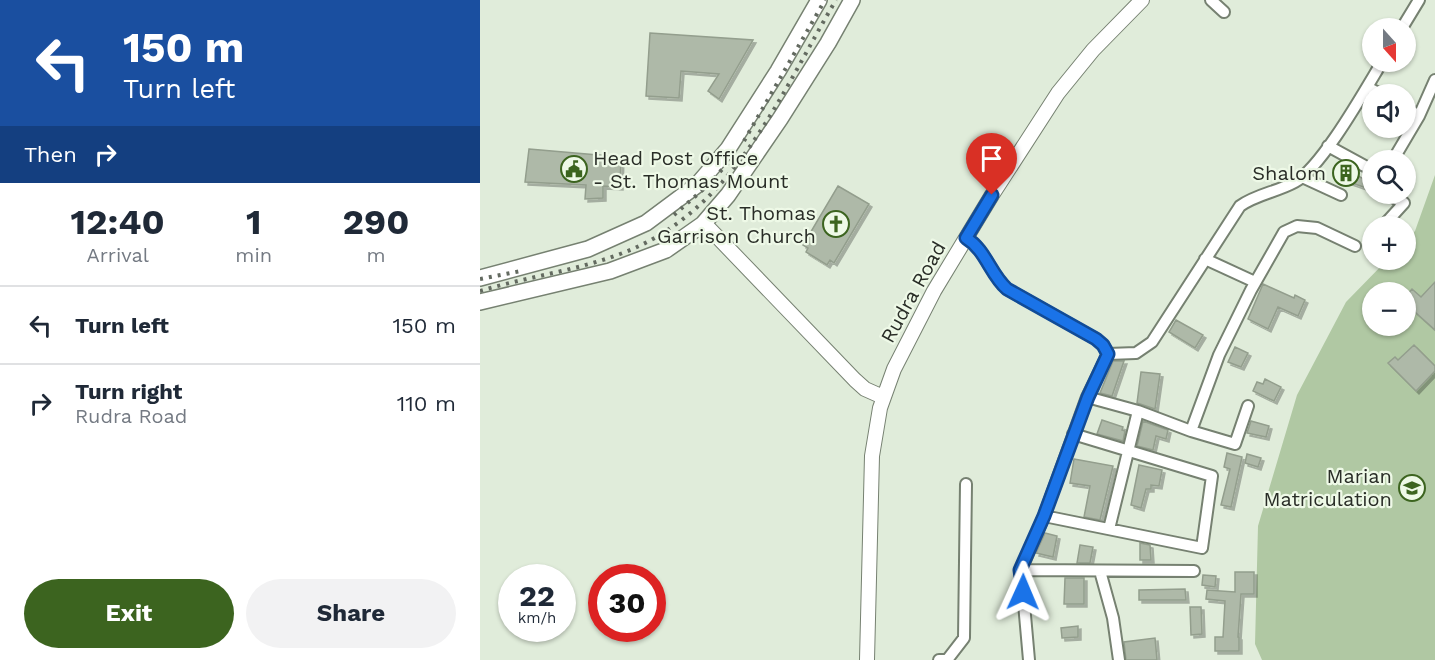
<!DOCTYPE html>
<meta charset="utf-8">
<style>
:root{--surface:#fff;--page:#f2f2f3;--text:#1f2937;--muted:#747a83;--line:#e0e1e3;--accent:#3c641f}
body{margin:0;font-family:"Work Sans",sans-serif;background:var(--page);color:var(--text);height:100vh;display:flex;flex-direction:column;font-size:22px;white-space:nowrap}
*{box-sizing:border-box;margin:0}
p{font-size:20px;color:var(--muted)}
.icon{flex:none;width:33px;height:33px;fill:none;stroke:currentColor;stroke-width:2;stroke-linecap:round;stroke-linejoin:round}
.map{position:relative;flex:1;overflow:hidden}
.details{display:flex;flex-direction:column;background:var(--surface);width:480px}
.details>*{flex:none}
.hud{background:#1a4fa0;color:#fff;overflow:hidden}
.needle{width:39px;rotate:159deg}
.buttons{position:absolute;left:882px;top:18px;display:grid;gap:12px}
.buttons a{display:grid;place-items:center;width:54px;height:54px;border-radius:50%;background:var(--surface);box-shadow:0 2px 4px #0004;font-size:30px}
.speed{position:absolute;left:18px;top:564px;display:flex;gap:12px;font-size:30px;font-weight:700;text-align:center}
.speed>*{display:grid;place-content:center;width:78px;height:78px;border-radius:50%;background:var(--surface);box-shadow:0 2px 4px #0004;line-height:1}
.speed small{font-size:15px;font-weight:400}
.speed .limit{border:9px solid #d22;background:#fff;color:#111}
.pin{position:absolute;display:grid;place-items:center;width:51px;height:51px;color:#fff;margin:-62px -26px;border-radius:50% 50% 50% 0;rotate:-45deg;box-shadow:0 0 6px #0007}
.pin .icon{rotate:45deg}
.me{position:absolute;width:66px;margin:-33px;rotate:1deg;stroke-linejoin:round;filter:drop-shadow(0 0 4px #0008)}
.turn{display:flex;align-items:center;gap:21px;height:126px;padding:0 24px;font-size:27px}
.turn .icon{width:78px;height:78px;stroke-width:2.5}
.turn b{display:block;font-size:42px;line-height:51px}
.then{display:flex;align-items:center;height:57px;padding:0 24px;background:#0003;gap:12px;font-size:22px}
.eta{display:flex;justify-content:space-evenly;align-items:center;height:102px;text-align:center}
.eta b{font-size:36px;font-weight:700;line-height:42px}
.action{display:flex;gap:12px;margin-top:auto;padding:12px 24px}
.action a{flex:1;height:69px;border-radius:36px;background:var(--accent);color:#fff;font-size:24px;font-weight:700;line-height:69px;text-align:center}
.action a+a{background:var(--page);color:var(--text)}
ul{padding:0;list-style:none}
li{display:flex;align-items:center;gap:18px;height:78px;padding:0 24px;border-top:2px solid var(--line)}
li div{flex:1}
li b{display:block;font-size:22px}
li em{font-style:normal}
main{display:flex;flex:1;min-height:0}
.map>svg:first-child{display:block}
.green{fill:#b0c8a3;fill-rule:evenodd}
.building{fill:#aeb9a8;stroke:#939e8d;stroke-width:1.5;filter:url(#shadow)}
.lines{fill:none;stroke-linecap:round;stroke-linejoin:round}
.street-casing{stroke:#768171;stroke-width:14}
.secondary-casing{stroke:#768171;stroke-width:16}
.primary-casing{stroke:#768171;stroke-width:18}
.street{stroke:#fff;stroke-width:10}
.secondary{stroke:#fff;stroke-width:14}
.primary{stroke:#fff;stroke-width:15}
.rail{stroke:#636a60;stroke-width:4;stroke-dasharray:3 6;stroke-linecap:butt}
.route-casing{stroke:#114b97;stroke-width:15}
.route{stroke:#1a73e8;stroke-width:10}
.labels{text-anchor:middle;stroke-width:4.5;stroke-linejoin:round;paint-order:stroke}
.poi-label{font-size:20px;fill:#292d27;stroke:#eef9e7;text-anchor:end}
.street-label{font-size:20px;fill:#292d27;stroke:#eef9e7}
</style>
<main>
<section class="details">
<div class="hud">
<div class="turn"><svg class="icon" aria-label="left" viewBox="0 0 24 24"><path d="M17 20v-9H6M10 6l-5 5 5 5"/></svg><div><b>150 m</b>Turn left</div></div>
<div class="then">Then<svg class="icon" aria-label="right" viewBox="0 0 24 24"><path d="M7 20v-9h11M14 6l5 5-5 5"/></svg></div>
</div>
<div class="eta">
<div><b>12:40</b><p>Arrival</p></div>
<div><b>1</b><p>min</p></div>
<div><b>290</b><p>m</p></div>
</div>
<ul>
<li><svg class="icon" aria-label="left" viewBox="0 0 24 24"><path d="M17 20v-9H6M10 6l-5 5 5 5"/></svg><div><b>Turn left</b></div><em>150 m</em></li>
<li><svg class="icon" aria-label="right" viewBox="0 0 24 24"><path d="M7 20v-9h11M14 6l5 5-5 5"/></svg><div><b>Turn right</b><p>Rudra Road</p></div><em>110 m</em></li>
</ul>
<div class="action"><a>Exit</a><a>Share</a></div>
</section>
<div class="map">
<svg width="955" height="660" viewBox="0 0 955 660">
<defs>
<filter id="shadow"><feDropShadow dx="3" dy="3" stdDeviation="0" flood-color="#0004"/></filter>
</defs>
<rect width="100%" height="100%" fill="#e0ecda"/>
<path class="green" d="M955,175V660H782L775,644L778,526L817,395L866,302L907,260H926V240L935,231ZM892,292H926V326H892Z"/>
<path class="building" d="M170,33L273,40L239,99L228,91L239,74L201,71L199,98L166,96Z
M49,149L141,157L140,187L123,186V198L105,199L106,185L45,182Z
M862,168L892,183V190L858,178Z
M358,186L389,204L354,263L350,260L347,265L326,252L328,248L323,245Z
M955,282V330L926,304V296L932,289L941,297Z
M783,284L814,298L815,295L825,300L818,316L798,307L788,329L768,319Z
M696,320L723,335L715,348L689,332Z
M934,345L955,366V371L936,391L908,363L915,357L918,360Z
M755,347L768,353L761,367L748,362Z
M633,361H644L632,396L620,393Z
M661,372L680,374L675,409L657,403Z
M785,379L801,387L794,401L773,391L777,382L783,384Z
M622,420L643,427L642,430L645,431L643,441L617,434Z
M663,421L688,430L686,439L676,436L673,450L657,446Z
M771,421L789,426L786,437L767,433Z
M747,453L762,457L751,507L741,505L750,469L744,467Z
M767,454L781,458L778,467L765,463Z
M594,459L633,466L620,520L604,517L610,486L590,483Z
M659,465L682,470L679,486L671,485V489H666L661,508L651,505Z
M565,533L577,536L573,557L556,553Z
M660,543L670,545L671,560H660Z
M600,545L613,547L610,563H597Z
M755,572H774V594H761L758,637H759V651H735V637H743L745,601L726,599L727,590L755,592Z
M723,575L736,576L735,587L722,585Z
M585,578H604V604H584Z
M705,589L706,600H659V590Z
M710,607H721L722,634L711,635Z
M598,626V637L582,638L581,628Z
M675,638L677,660H646L644,642Z"/>
<g class="lines">
<defs>
<path id="street" d="M731,0L744,12
M922,28L939,0
M887,87L900,94
M926,108L939,116
M848,146L892,170
M913,160L939,116L955,80
M822,177L861,195
M904,225L924,203L907,194
M486,238C506,250 510,274 527,289L616,339L623,345L628,354
M725,259L775,282
M628,354L656,353L672,342L760,206C777,194 797,192 815,182C842,167 885,90 902,62
M607,397L658,411
M711,431L755,444L768,406
M564,516L722,548L732,476L593,434
M629,529L658,411L711,431L739,355L771,290L804,232L817,226L837,228L875,246
M541,570L714,571
M620,571L633,618L639,660
M459,660H467L484,638L486,484
M549,660L541,570L564,516L607,397L628,354"/>
<path id="secondary" d="M224,223L375,380L385,389L403,397
M387,660L392,456L400,408L414,369L454,291L512,195L578,93L613,50L662,0"/>
<path id="primary" d="M0,278L108,249L166,223L217,185L248,149L298,71L339,0
M0,302L130,271L186,250L223,224L248,195L300,119L348,43L372,0"/>
</defs>
<use href="#street" class="street-casing"/>
<use href="#secondary" class="secondary-casing"/>
<use href="#primary" class="primary-casing"/>
<use href="#street" class="street"/>
<use href="#secondary" class="secondary"/>
<use href="#primary" class="primary"/>
<path class="rail" d="M264,141L345,0
M194,215L227,186L248,163
M0,279L41,271
M0,291C46,277 95,271 140,254C254,212 299,96 356,0"/>
</g>
<g class="lines">
<defs>
<path id="route" d="M512,195L486,238C506,250 510,274 527,289L616,339L623,345L628,354L608,397L564,516L540,570L543,592"/>
</defs>
<use href="#route" class="route-casing"/>
<use href="#route" class="route"/>
</g>
<defs>
<symbol id="civic-ring" viewBox="-11 -11 22 22"><circle r="9.5" fill="#eef9e7" stroke="#3c641f" stroke-width="1.5"/><path d="M-.6-6.5H3V-4.5H.6V-3L4-1V1h2V6H-6V1h2V-1L-.6-3ZM-1.2 2.5V6h2.4V2.5Z" fill="#3c641f"/></symbol>
<symbol id="building-ring" viewBox="-11 -11 22 22"><circle r="9.5" fill="#eef9e7" stroke="#3c641f" stroke-width="1.5"/><path d="M-4-6H4V6H1V3H-1V6H-4ZM-2.5-4.3h1.7v1.8h-1.7ZM.8-4.3h1.7v1.8H.8ZM-2.5-1h1.7V.8h-1.7ZM.8-1h1.7V.8H.8Z" fill="#3c641f"/></symbol>
<symbol id="church-ring" viewBox="-11 -11 22 22"><circle r="9.5" fill="#eef9e7" stroke="#3c641f" stroke-width="1.5"/><path d="M-1.2-6h2.4v3.5h3.3v2.4h-3.3V6h-2.4V-.1h-3.3v-2.4h3.3Z" fill="#3c641f"/></symbol>
<symbol id="school-ring" viewBox="-11 -11 22 22"><circle r="9.5" fill="#eef9e7" stroke="#3c641f" stroke-width="1.5"/><path d="M0-5L7-2L0 1L-7-2ZM-4 1L0 2.5L4 1V4Q0 6-4 4Z" fill="#3c641f"/></symbol>
</defs>
<g fill-rule="evenodd">
<use href="#civic-ring" x="79" y="154" width="30" height="30"/>
<use href="#building-ring" x="851" y="158" width="30" height="30"/>
<use href="#church-ring" x="341" y="209" width="30" height="30"/>
<use href="#school-ring" x="917" y="473" width="30" height="30"/>
</g>
<g class="labels">
<g class="poi-label">
<text x="113" y="165" text-anchor="start">Head Post Office<tspan x="113" dy="23">- St. Thomas Mount</tspan></text>
<text x="846" y="180">Shalom</text>
<text x="336" y="220">St. Thomas<tspan x="336" dy="23">Garrison Church</tspan></text>
<text x="912" y="483">Marian<tspan x="912" dy="23">Matriculation</tspan></text>
</g>
<g class="street-label">
<text transform="translate(433 292) rotate(-61)" y="7">Rudra Road</text>
</g>
</g>
</svg>
<div class="buttons">
<a><svg class="needle" viewBox="-14 -14 28 28"><path d="M0-13l5 13h-10z" fill="#e53935"/><path d="M0 13l5-13h-10z" fill="#747a83"/></svg></a>
<a><svg class="icon" aria-label="sound" viewBox="0 0 24 24"><path d="M4 9h4l5-4v14l-5-4H4zM17 9q2 3 0 6"/></svg></a>
<a><svg class="icon" aria-label="search" viewBox="0 0 24 24"><circle cx="10" cy="10" r="6"/><path d="M15 15l6 6"/></svg></a>
<a>+</a>
<a>−</a>
</div>
<div class="speed"><div>22<small>km/h</small></div><div class="limit">30</div></div>
<div class="pin" style="left:512px;top:195px;background:#d93025"><svg class="icon" aria-label="arrive" viewBox="0 0 24 24"><path d="M6 21V4h12l-3 4 3 4H6"/></svg></div>
<svg class="me" style="left:543px;top:592px" viewBox="-20 -20 40 40"><path d="M0-17L14 15 0 8-14 15z" fill="#1a73e8" stroke="#fff" stroke-width="4"/></svg>
</div>
</main>
